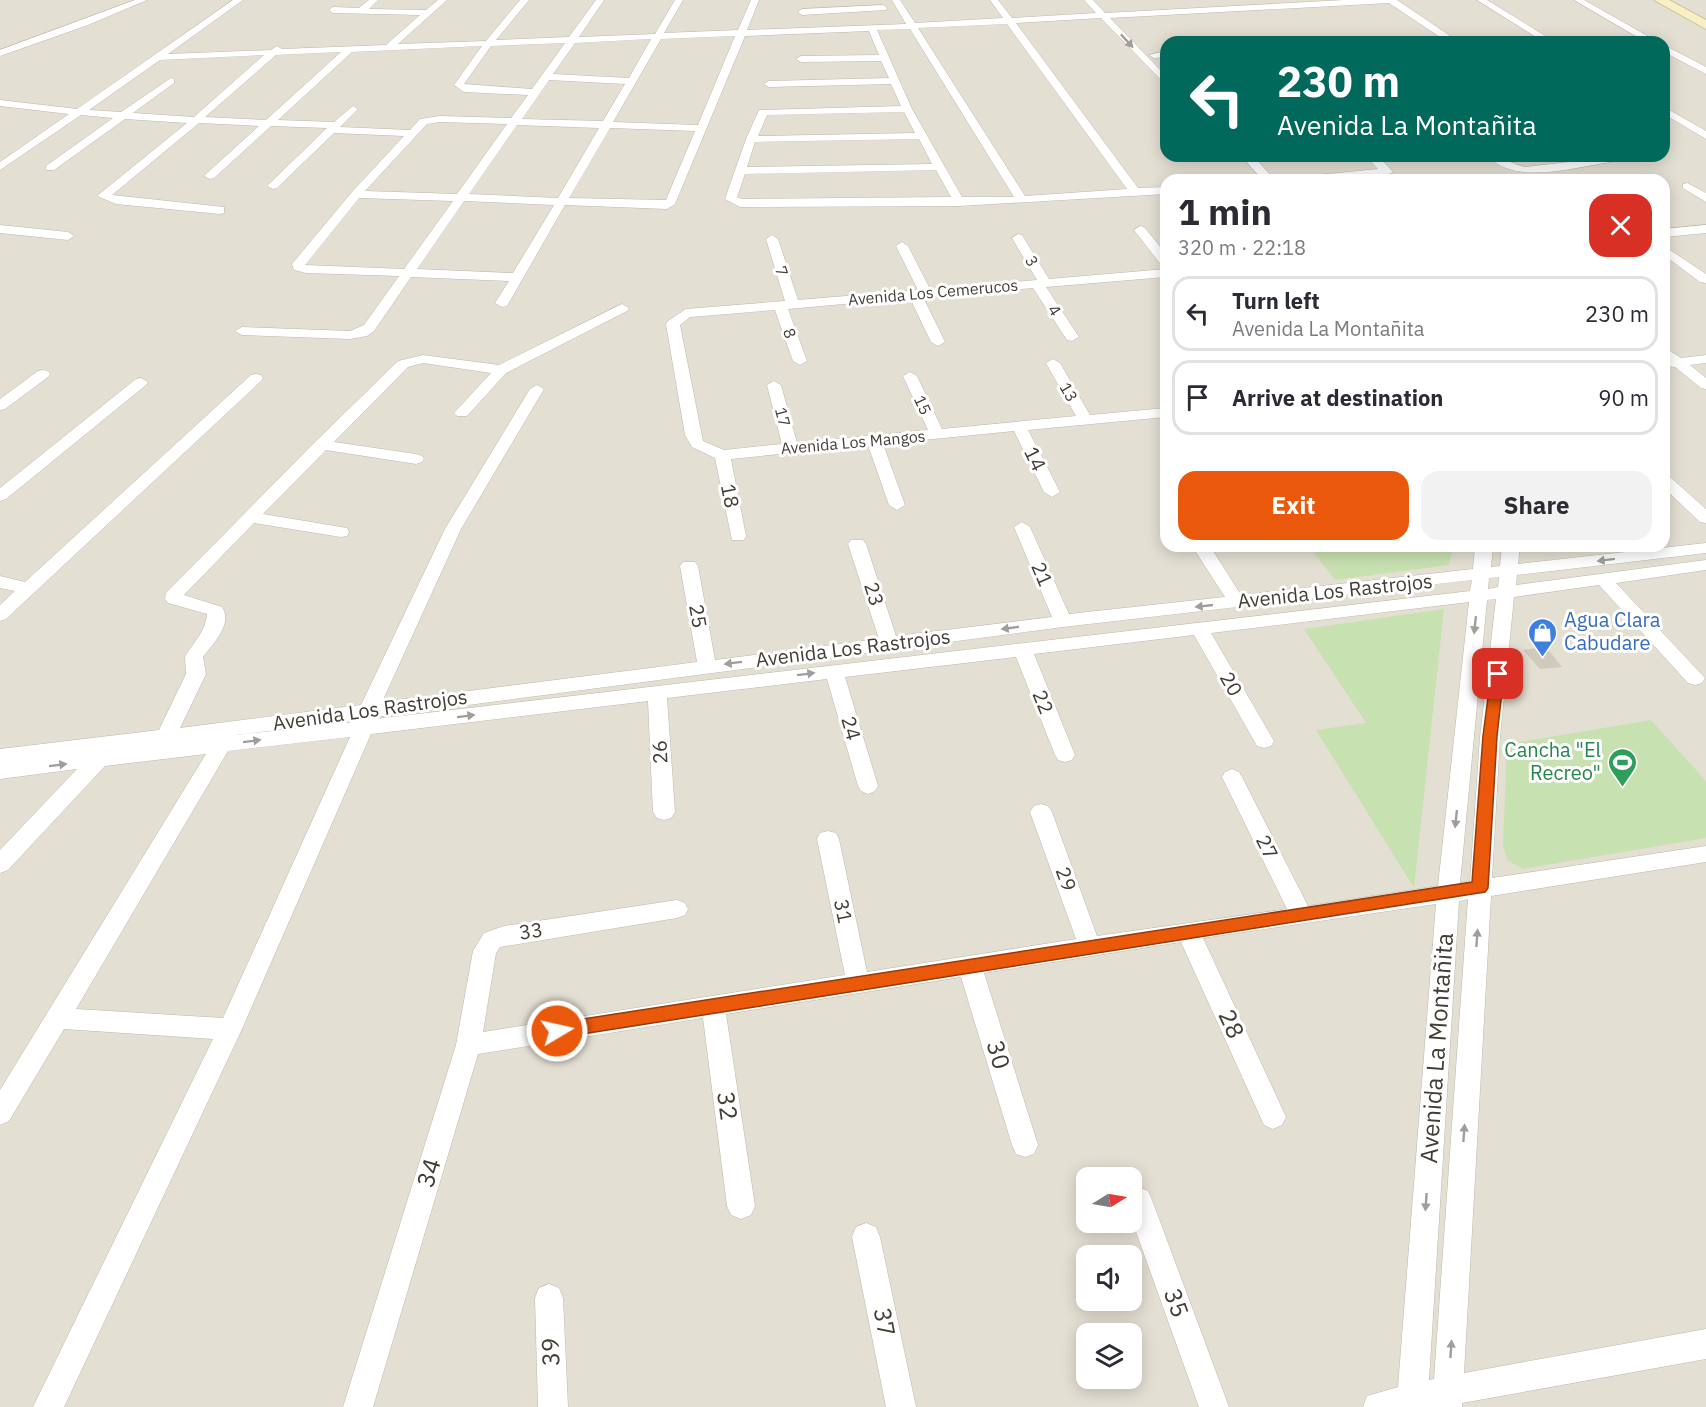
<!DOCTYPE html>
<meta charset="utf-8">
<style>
:root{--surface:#fff;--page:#f2f2f3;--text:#2b2b33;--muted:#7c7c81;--line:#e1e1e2;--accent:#ea580c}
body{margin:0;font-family:"IBM Plex Sans",sans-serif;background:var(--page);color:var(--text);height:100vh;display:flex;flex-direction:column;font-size:22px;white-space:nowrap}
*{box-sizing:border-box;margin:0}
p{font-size:20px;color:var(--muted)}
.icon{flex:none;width:33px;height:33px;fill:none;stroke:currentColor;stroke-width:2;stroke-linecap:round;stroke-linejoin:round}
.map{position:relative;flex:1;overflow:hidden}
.details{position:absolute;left:1160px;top:174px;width:510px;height:378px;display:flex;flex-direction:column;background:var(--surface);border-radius:18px;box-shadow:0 3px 15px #0003}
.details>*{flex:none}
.banner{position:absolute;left:1160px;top:36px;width:510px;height:126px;border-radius:18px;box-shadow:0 3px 15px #0003;background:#00695c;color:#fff;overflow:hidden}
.needle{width:39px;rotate:79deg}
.tools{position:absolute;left:1076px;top:1167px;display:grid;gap:12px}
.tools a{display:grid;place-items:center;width:66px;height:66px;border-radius:12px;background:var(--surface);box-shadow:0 3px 15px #0003;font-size:30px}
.pin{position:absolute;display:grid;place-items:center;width:51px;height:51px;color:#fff;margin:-26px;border-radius:12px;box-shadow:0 3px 9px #0006}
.me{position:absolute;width:66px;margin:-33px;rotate:81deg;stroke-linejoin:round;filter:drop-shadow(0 0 4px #0008)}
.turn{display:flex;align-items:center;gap:21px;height:126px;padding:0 18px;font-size:27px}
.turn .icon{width:78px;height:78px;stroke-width:2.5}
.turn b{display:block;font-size:42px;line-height:51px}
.round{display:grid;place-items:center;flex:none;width:63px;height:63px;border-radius:18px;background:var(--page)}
.headline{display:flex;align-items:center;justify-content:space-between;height:102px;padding:0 18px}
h1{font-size:36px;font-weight:800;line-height:45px}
.primary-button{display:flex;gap:12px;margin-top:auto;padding:12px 18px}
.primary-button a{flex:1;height:69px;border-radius:18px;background:var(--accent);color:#fff;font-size:24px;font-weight:800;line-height:69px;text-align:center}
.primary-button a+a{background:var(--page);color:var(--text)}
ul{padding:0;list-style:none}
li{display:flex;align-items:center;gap:18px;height:75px;margin:0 12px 9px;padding:0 6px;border:3px solid var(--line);border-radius:18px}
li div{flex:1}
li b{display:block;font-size:22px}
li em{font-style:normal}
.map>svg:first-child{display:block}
.residential{fill:#e4dfd3;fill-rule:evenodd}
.green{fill:#c8e1b1}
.building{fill:#d1c9bb}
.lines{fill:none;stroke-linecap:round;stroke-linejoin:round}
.street-casing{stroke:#beb8ab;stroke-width:1}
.secondary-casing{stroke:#ccc198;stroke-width:2}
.street{fill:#fff;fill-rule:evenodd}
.secondary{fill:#f9efc6;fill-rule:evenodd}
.oneway{fill:#a09e9a}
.route{fill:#ea580c;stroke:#983908;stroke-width:1.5}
.labels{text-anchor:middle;stroke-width:6;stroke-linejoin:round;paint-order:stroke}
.far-street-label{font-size:16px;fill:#423d35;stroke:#fff}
.street-label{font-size:20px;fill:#423d35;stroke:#fff}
.shop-label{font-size:20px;fill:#366cbe;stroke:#fff;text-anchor:start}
.leisure-label{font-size:20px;fill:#27864d;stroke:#fff;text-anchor:end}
.near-street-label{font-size:24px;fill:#423d35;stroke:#fff}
</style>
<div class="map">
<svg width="1706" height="1407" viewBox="0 0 1706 1407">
<rect width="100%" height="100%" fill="#f0ede4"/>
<path class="residential" d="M0,0H1706V1407H0ZM1166,42H1664V156H1166ZM1166,180H1664V546H1166ZM1086,1178H1131V1222H1086ZM1086,1256H1131V1300H1086ZM1086,1334H1131V1378H1086Z"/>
<path class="green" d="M1309,546H1453L1449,565L1335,580Z
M1444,609L1414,888L1316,730L1366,723L1304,629Z
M1651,720L1706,781V838L1523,869L1507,860L1503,845L1507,744Z"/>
<path class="building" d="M1546,647L1562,667L1540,669L1523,650Z"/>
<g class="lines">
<defs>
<path id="street" d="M135,0H147L88,25L0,56V50Z
M233,0H243L168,54L271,50L277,46L282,49L386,45L420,15L333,13L329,10L333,7L359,8L369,0H378L369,9L426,10L438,0H447L398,44L486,41L520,0H529L496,40L569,37L596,0H604L579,37L655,34L675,0H683L664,33L738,30L751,0H759L747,30L906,24L892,0H900L915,23L1003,18L990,0H998L1012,18L1096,13L1084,0H1093L1105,13L1344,0H1397L1459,42H1384L1389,39L1440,37L1389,3L1110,18L1166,76V85L1101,18L1016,23L1138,188L1166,187V194L959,206L740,207L725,199L746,139L759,110L901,106L891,84L769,87L764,84L769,81L889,78L881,61L801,62L796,59L801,56L879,55L869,31L745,36L675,204L667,209L565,205L507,306L502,307L495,303L509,281L411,277L374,331L367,336L350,339L242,335L235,331L242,327L350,331L364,325L399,276L306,273L294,270L292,264L352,192L404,136L334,133L277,188L273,189L267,186L269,184L327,128L271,126L214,178L210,179L204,176L206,174L259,126L199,123L112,195L224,207V213L220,214L116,204L97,196L187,123L125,119L54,170H46V166L113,118L81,115L0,170V162L69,114L0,106V100L77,109ZM1007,24L1127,189L1025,196L918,28ZM910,29L1014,197H962L912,109L877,30ZM735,36L698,125L613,122L661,39ZM651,39L629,78L553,74L575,43ZM565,43L532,89L464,84L491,46ZM482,46L454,85L464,92L528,95L511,118L440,116L420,119L410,130L340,127L358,109L353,106L334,122L278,120L352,52ZM341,52L266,120L205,117L276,55ZM264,55L194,117L133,113L174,83V79L171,78L121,112L89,110L160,60ZM549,80L625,84L603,121L522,119ZM904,112L915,133L758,136L767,115ZM440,122L507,124L457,194L365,191L427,124ZM517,125L599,128L558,198L469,194ZM610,128L695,131L666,200L569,198ZM919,139L932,164L747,167L755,142ZM936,170L951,197L742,199L737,197L745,174ZM359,198L453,201L404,269L305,265ZM464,201L554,205L513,273L417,269Z
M1477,0H1487L1555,42H1544Z
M1574,0H1584L1658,42H1646Z
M883,5L887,8L886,10L802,15L798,12L802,9Z
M1664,45L1706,67V74L1664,52Z
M1166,51V57L1154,58L1149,55Z
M1664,107L1706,131V139L1664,114Z
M1241,156H1253L1275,180H1263Z
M1366,156H1378L1393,172L1387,175L1335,180H1291L1297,177L1378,169Z
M1488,156C1503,156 1511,164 1525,167L1622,156L1611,162C1575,167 1515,186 1488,156Z
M1687,183L1706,193V202L1683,188V184Z
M0,225L68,232L74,236L68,240L0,233Z
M1706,225V233L1664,237V229Z
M1140,226L1144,227L1166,254V267L1162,266L1134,230Z
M1018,234L1022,235L1049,279L1166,269V277L1046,287L1079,337L1072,341L1067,340L1033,288L923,297L945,342L938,346L931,342L910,298L788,309L807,361L800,365L793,361L775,310L690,317L680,325L703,441L724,450L782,444L767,385L774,381L781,385L797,443L928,430L903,376L910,372L917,376L942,429L1076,416L1046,363L1053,359L1060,363L1090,415L1166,408V417L1028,430L1060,492L1052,497L1044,492L1014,431L883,444L905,505L897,510L889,505L868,445L731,459L746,536L744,540H732L715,458L692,447L685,435L666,324L668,321L686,309L785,301L766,239L772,235L778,239L798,300L918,290L896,246L902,242L908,246L930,289L1037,280L1012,238Z
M1664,246L1706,274V283L1700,282L1664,255Z
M622,304L629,308L627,311L506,373L467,416H457L454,413L491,373L423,363L408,367L334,442L416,454L422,456L424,459L422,462L416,464L326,450L263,514L347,528L349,532L347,536L341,537L254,523L184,595L222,607C233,624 213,644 203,657L206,674L180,728L361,705L445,529L530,389L537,385L544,389L461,529L382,702L697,662L680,566L683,562H695L698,566L715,660L879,639L848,544L851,540H863L866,544L896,636L1052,617L1014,527L1022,522L1030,527L1069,614L1225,597L1192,546H1210L1241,595L1473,569L1475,546H1493L1491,567L1500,566L1502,546H1520L1518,564L1706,543V553L1517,575L1516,585L1706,560V570L1616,583L1705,678L1702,683L1695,685L1688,683L1599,585L1514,597L1500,737L1492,878L1706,846V862L1491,896L1464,1373L1706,1329V1359L1462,1403V1407H1363L1367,1396L1398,1387L1436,904L1203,938L1286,1117L1282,1125L1273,1129L1264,1125L1181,942L984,973L1038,1145L1034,1154L1025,1157L1016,1154L1012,1145L961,977L726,1014L755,1206L751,1215L741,1219L731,1215L727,1206L703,1018L478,1054L373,1407H343L456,1045L473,951L484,933L504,926L677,900L685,903L688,909L685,915L677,918L500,947L496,953L483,1032L845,975L817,839L820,833L828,831L836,833L839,839L867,972L1076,939L1030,812L1034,806L1041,804L1048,806L1052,812L1097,936L1287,909L1222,777L1225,772L1232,769L1239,772L1242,777L1308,906L1438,886L1469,602L1211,633L1274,741L1271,746L1264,748L1257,746L1194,635L1034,654L1075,755L1072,760L1065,762L1058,760L1055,755L1016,657L845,677L878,786L875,791L868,794L861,791L858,786L827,679L667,698L675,812L671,818L664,820L657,818L653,812L648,701L371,734L242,1029L64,1407H33L213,1039L64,1029L9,1121L0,1125V1090L206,754L105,766L8,870L0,873V850L77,769L0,779V763L93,752L0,763V749L159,730L186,674L185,657C193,643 206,631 207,614L168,603L165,599L166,593L315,442L398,361L423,355L499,365ZM1499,577L1498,587L1488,589L1489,578ZM1472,580L1470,591L375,719L376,717L1063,627ZM1496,599L1480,737L1470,881L1460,883L1487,600ZM356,720L355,722L235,735ZM350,737L223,1018L76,1009L228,751ZM1468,899L1434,1379L1429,1380L1459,901Z
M1664,347L1681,358L1706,355V363L1690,365L1706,378V389L1701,388L1675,367L1665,366Z
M43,370L48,371L50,374L48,377L5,409L0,410V399L38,371Z
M256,374L261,375L263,378L261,381L6,619L0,621V605L15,591L0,588V576L25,582L251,375Z
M141,378L148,382L146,385L6,499L0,501V488L136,379Z
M1664,475L1670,477L1706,509V523L1700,522L1664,488Z
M1138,1187L1148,1191L1152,1200L1229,1407H1199L1131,1218V1190Z
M866,1223L876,1227L880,1237L916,1407H886L852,1237L856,1227Z
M549,1284L559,1288L563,1298L568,1407H538L535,1298L539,1288Z"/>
<path id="secondary" d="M1654,0H1669L1706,20V29Z"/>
</defs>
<use href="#street" class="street-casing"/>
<use href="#secondary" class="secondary-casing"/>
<use href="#street" class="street"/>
<use href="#secondary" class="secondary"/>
</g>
<defs><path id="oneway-solid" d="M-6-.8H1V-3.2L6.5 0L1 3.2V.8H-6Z" transform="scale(1.5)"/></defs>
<g class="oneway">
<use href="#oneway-solid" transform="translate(1127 41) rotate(47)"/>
<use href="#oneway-solid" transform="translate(1606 560) rotate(173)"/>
<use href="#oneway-solid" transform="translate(1204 606) rotate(174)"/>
<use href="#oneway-solid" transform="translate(1475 625) rotate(96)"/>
<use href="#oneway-solid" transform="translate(1010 628) rotate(172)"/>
<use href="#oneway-solid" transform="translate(733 663) rotate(173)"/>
<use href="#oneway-solid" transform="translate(806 674) rotate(-7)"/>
<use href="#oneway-solid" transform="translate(466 716) rotate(-7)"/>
<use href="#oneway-solid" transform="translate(252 741) rotate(-7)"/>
<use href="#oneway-solid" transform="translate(58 765) rotate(-7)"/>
<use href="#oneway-solid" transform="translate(1456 819) rotate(96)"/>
<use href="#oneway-solid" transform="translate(1477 938) rotate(-86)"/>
<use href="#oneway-solid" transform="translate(1464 1133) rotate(-86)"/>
<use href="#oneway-solid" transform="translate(1426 1202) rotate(94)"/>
<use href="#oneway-solid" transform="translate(1451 1349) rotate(-86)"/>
</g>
<path class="route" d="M1498,670L1504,674L1497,736L1488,888L1485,892L557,1038L551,1036L549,1031L551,1025L557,1023L1472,882L1483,736L1491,674Z"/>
<defs>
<symbol id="shop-pin" viewBox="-11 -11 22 30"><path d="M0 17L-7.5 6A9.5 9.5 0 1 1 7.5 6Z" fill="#3f7fe0" stroke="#fff"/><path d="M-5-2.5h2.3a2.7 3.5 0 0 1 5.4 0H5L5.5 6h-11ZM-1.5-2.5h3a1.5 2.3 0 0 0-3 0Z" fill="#fff"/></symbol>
<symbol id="stadium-pin" viewBox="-11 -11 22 30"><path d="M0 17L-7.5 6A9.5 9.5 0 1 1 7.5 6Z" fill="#2e9e5b" stroke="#fff"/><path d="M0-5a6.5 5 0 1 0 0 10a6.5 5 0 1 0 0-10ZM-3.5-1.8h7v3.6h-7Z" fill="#fff"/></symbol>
</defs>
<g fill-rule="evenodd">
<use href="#shop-pin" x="1526" y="616" width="33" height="45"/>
<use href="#stadium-pin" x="1606" y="746" width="33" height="45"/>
</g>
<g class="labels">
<g class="far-street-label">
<text transform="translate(1032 261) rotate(59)" y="6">3</text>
<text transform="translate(782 271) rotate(72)" y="6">7</text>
<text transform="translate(933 292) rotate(-5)" y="6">Avenida Los Cemerucos</text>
<text transform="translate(1055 310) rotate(57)" y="6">4</text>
<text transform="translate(790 333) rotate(71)" y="6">8</text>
<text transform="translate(1069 392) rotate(60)" y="6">13</text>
<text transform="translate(923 405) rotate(65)" y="6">15</text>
<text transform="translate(783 417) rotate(75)" y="6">17</text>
<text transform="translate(853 442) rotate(-5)" y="6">Avenida Los Mangos</text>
</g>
<g class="street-label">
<text transform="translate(1035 459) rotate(64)" y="7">14</text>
<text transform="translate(730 496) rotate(79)" y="7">18</text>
<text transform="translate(1042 574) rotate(67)" y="7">21</text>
<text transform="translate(1335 591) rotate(-6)" y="7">Avenida Los Rastrojos</text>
<text transform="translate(874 594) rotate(72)" y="7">23</text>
<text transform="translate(698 616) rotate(80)" y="7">25</text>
<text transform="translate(853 648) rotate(-7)" y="7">Avenida Los Rastrojos</text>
<text transform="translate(1231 684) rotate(60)" y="7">20</text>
<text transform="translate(1043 702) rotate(68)" y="7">22</text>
<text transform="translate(370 710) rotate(-8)" y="7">Avenida Los Rastrojos</text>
<text transform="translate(851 728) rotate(74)" y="7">24</text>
<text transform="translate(660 752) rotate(-93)" y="7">26</text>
<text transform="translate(1267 847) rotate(63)" y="7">27</text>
<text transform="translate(1066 879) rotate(70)" y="7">29</text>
<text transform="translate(843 911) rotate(78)" y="7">31</text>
<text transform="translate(531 931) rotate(-9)" y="7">33</text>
</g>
<g class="shop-label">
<text x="1564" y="627">Agua Clara<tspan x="1564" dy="23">Cabudare</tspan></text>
</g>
<g class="leisure-label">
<text x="1601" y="757">Cancha "El<tspan x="1601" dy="23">Recreo"</tspan></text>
</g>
<g class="near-street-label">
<text transform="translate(1231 1024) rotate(65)" y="8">28</text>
<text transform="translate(1437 1048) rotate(-86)" y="8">Avenida La Montañita</text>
<text transform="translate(998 1055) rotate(73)" y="8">30</text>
<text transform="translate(727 1106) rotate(82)" y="8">32</text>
<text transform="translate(429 1173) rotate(-73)" y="8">34</text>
<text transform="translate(1176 1303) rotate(70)" y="8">35</text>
<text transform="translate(884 1322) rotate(79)" y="8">37</text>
<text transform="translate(551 1352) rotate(-92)" y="8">39</text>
</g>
</g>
</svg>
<div class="tools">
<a><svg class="needle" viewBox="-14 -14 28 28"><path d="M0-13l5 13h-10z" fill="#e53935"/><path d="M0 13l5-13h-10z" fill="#7c7c81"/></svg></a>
<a><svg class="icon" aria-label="sound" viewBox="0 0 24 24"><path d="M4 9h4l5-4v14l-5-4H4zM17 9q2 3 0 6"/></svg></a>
<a><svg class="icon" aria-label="layers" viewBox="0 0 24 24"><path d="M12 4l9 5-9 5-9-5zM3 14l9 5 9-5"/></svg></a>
</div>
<div class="pin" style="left:1498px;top:674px;background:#d93025"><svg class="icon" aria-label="arrive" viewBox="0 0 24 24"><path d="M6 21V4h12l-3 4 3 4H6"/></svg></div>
<svg class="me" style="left:557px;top:1031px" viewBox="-20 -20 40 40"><circle r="17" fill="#ea580c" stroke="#fff" stroke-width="3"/><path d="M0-11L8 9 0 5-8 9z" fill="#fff"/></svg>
<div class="banner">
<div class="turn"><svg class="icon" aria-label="left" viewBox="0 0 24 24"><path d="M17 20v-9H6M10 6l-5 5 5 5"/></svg><div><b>230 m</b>Avenida La Montañita</div></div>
</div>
<section class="details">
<div class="headline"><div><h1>1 min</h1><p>320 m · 22:18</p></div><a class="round" style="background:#d93025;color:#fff"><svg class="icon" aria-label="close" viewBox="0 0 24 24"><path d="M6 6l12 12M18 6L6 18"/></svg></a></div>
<ul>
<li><svg class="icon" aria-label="left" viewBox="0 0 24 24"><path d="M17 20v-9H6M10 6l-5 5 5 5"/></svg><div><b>Turn left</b><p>Avenida La Montañita</p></div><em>230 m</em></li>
<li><svg class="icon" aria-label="arrive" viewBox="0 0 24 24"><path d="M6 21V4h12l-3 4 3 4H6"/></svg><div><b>Arrive at destination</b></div><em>90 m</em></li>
</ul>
<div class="primary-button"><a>Exit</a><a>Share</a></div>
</section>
</div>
